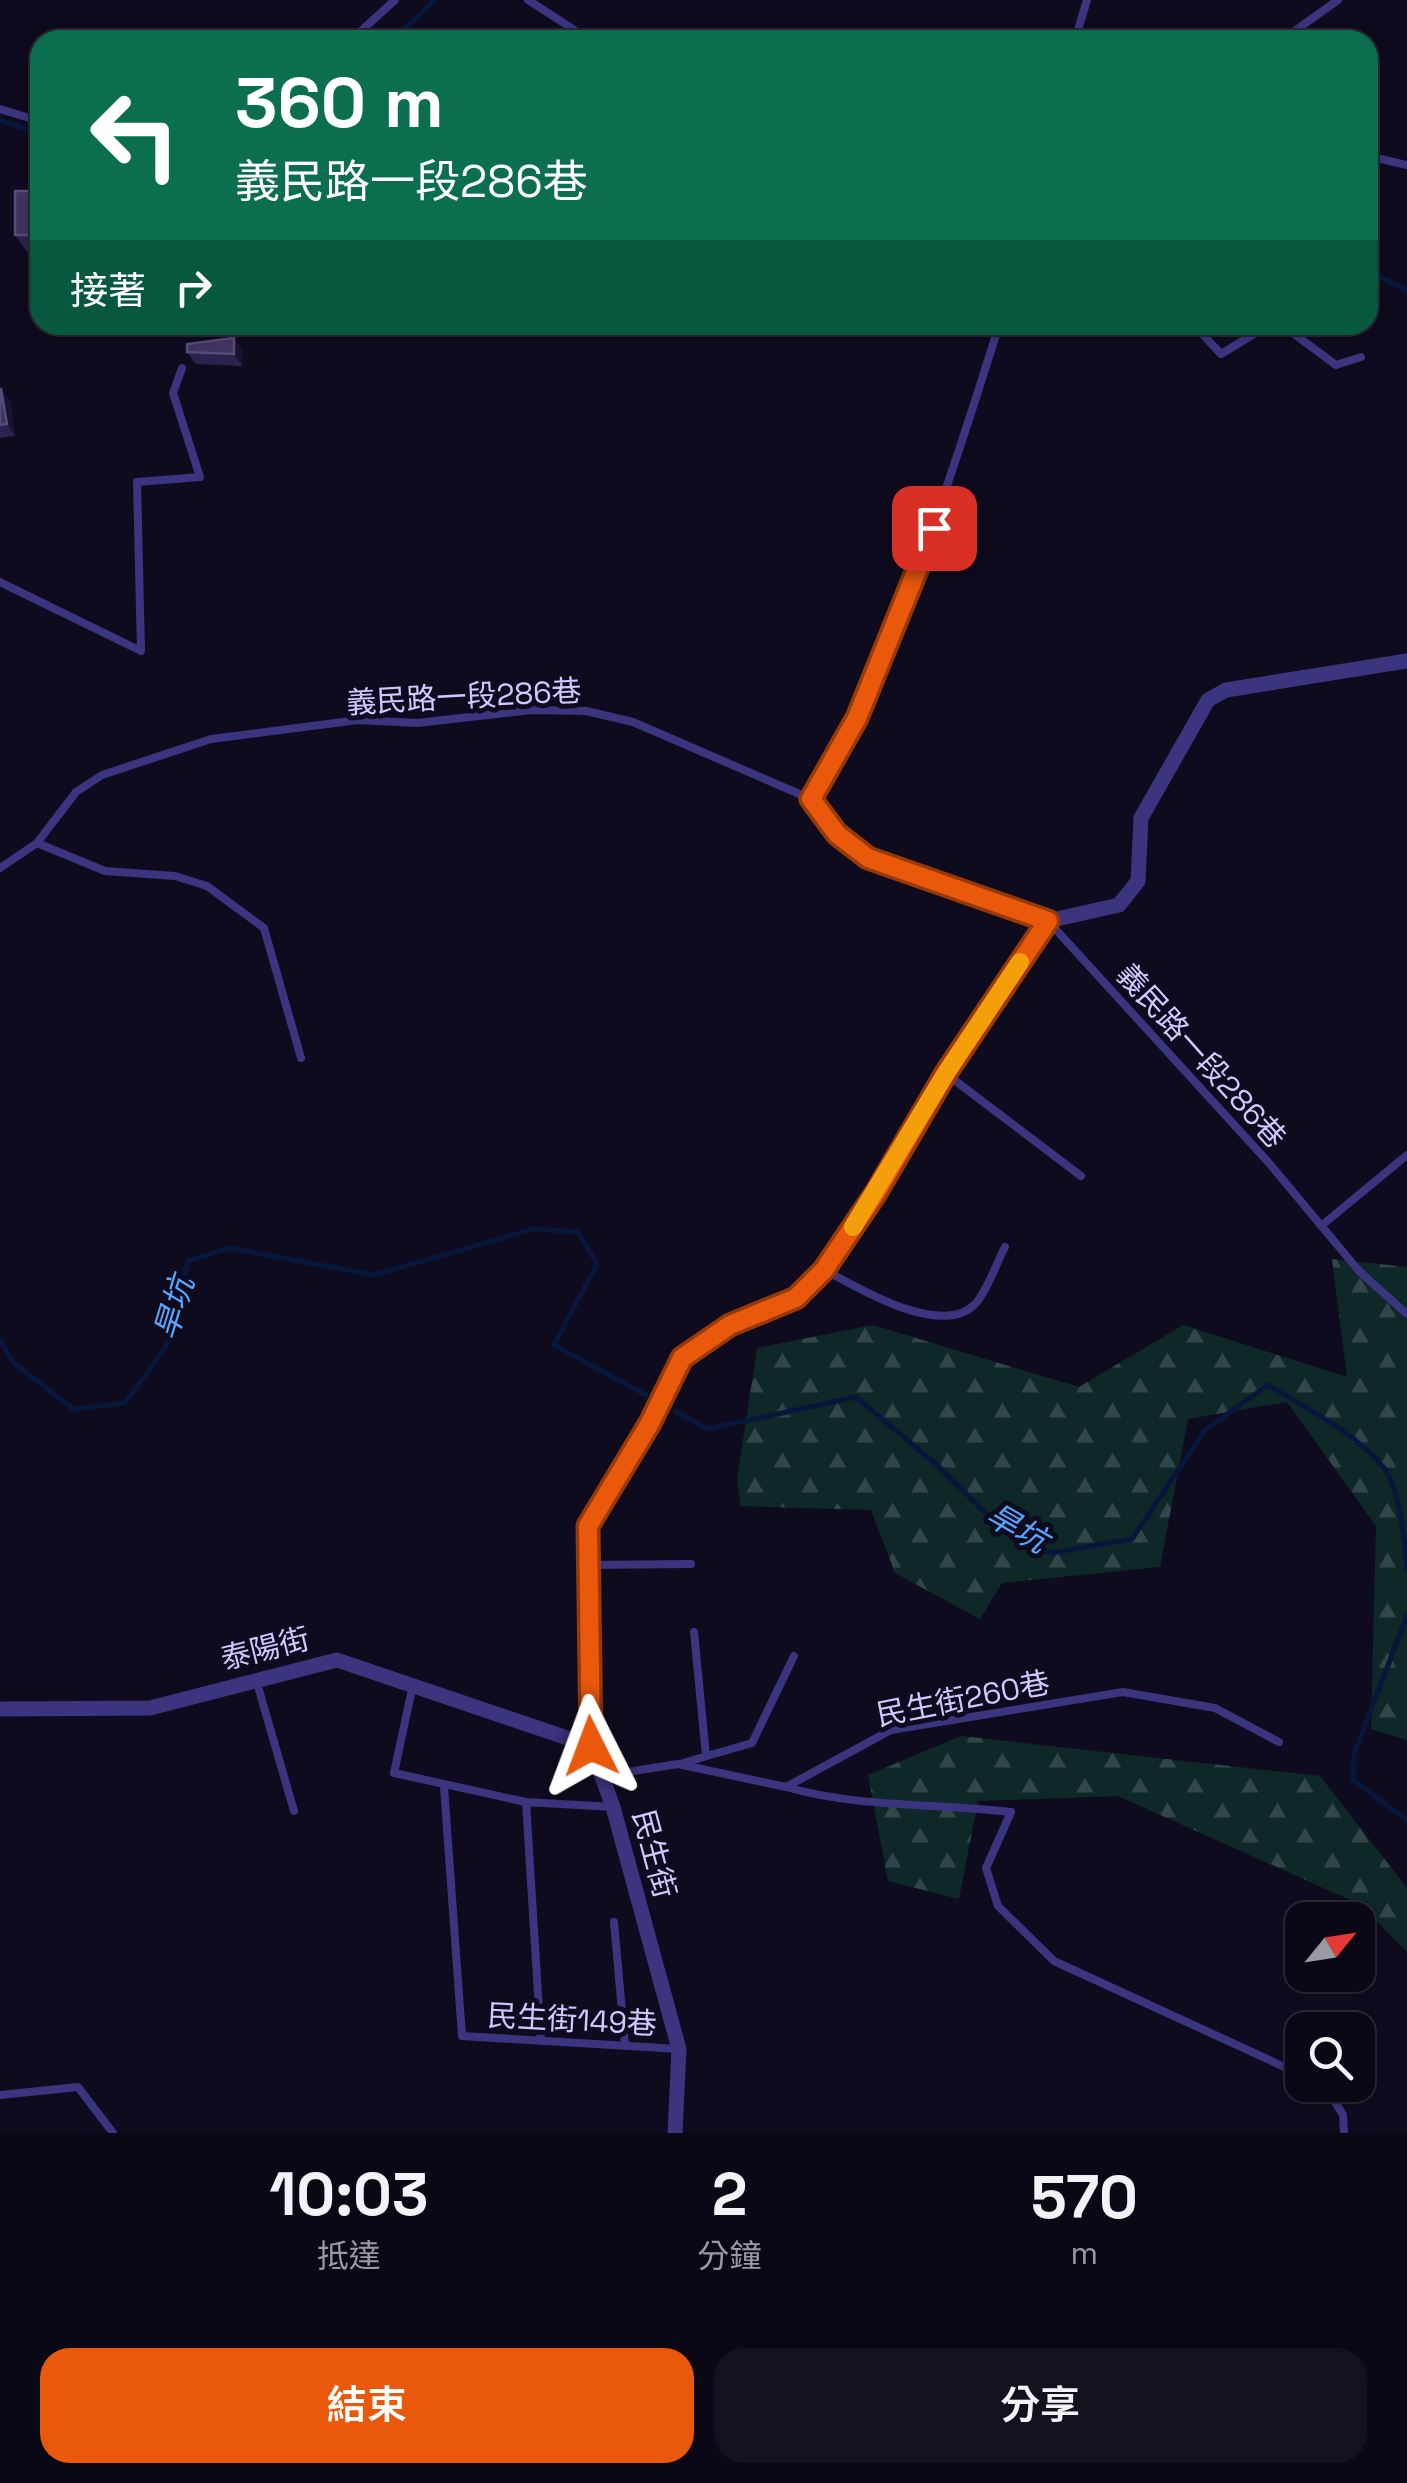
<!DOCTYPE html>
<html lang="zh-TW">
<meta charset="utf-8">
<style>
:root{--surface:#0b0816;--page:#14111f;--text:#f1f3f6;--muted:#9a9aa1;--line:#2b2935;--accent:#ea580c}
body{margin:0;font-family:"Space Grotesk","Noto Sans TC",sans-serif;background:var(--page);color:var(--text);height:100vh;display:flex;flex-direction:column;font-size:38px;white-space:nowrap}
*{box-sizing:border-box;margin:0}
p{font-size:32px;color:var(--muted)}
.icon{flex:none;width:55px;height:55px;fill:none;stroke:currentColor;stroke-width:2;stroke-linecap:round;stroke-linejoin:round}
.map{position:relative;height:2133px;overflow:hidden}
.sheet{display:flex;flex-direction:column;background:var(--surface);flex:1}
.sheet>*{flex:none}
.banner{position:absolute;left:30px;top:30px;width:1348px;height:305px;border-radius:30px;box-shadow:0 2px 8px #0004,0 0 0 2px var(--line);background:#0b6e4f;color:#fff;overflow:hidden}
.needle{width:65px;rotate:60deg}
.tools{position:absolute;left:1285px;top:1902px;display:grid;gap:20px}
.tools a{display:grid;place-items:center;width:90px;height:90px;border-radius:20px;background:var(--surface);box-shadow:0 2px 8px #0004,0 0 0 2px var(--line);font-size:50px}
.pin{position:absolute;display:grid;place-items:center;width:85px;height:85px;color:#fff;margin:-42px;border-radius:20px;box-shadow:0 5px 15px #0006}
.me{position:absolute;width:110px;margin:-55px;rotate:357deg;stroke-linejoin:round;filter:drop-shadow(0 0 8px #0008)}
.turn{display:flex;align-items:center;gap:35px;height:210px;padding:0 40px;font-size:45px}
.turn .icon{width:130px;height:130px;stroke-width:2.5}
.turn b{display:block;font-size:70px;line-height:85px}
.then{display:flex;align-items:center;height:95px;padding:0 40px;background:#0003;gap:20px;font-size:38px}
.eta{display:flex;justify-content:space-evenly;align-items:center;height:170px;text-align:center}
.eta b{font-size:60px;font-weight:600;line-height:70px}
.button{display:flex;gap:20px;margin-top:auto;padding:20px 40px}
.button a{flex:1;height:115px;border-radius:30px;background:var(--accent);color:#fff;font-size:40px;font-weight:600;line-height:115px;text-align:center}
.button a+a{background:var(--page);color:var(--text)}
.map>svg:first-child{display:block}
.forest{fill:url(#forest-firs)}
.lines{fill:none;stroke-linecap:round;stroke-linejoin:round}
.stream{stroke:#07173b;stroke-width:5}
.service{stroke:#3b347f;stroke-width:8}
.minor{stroke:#3b347f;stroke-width:15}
.wall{fill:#2d224d}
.shaded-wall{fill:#1a1232}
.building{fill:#3f3460;stroke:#564b79;stroke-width:2.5}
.route-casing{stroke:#983908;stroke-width:25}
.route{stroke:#ea580c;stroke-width:18}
.slow{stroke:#f59e0b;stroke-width:18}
.labels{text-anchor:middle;stroke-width:10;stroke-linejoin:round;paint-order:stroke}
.street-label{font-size:30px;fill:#d2c8ff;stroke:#0f0b1e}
.water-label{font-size:32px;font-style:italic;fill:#56a7ff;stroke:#0f0b1e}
</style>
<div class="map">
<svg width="1407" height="2133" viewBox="0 0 1407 2133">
<defs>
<pattern id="forest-firs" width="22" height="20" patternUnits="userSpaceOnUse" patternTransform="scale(2.5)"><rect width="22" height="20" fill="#0e2828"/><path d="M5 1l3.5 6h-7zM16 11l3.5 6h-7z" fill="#304648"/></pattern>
</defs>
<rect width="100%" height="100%" fill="#0f0b1e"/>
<path class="forest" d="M1332,1259L1407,1267V1740L1371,1729L1376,1526L1287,1402L1188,1419L1160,1567L1002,1583L980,1619L895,1573L871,1510L741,1506L737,1480L757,1348L873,1325L1079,1387L1183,1325L1347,1377Z
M961,1736L1320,1776L1407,1888V1952L1359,1904L1118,1796L978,1801L959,1899L888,1881L868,1775Z"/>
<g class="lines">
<path class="stream" d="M392,40L435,0
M0,120L40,134
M1368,271L1407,290
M0,1340L14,1363L73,1409L125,1403L167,1345L188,1261L229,1248L374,1275L534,1229L578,1232L597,1264L554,1345L646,1395
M675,1411L708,1429L856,1397L937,1465L994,1521L1051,1553L1132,1539L1205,1430L1268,1385C1306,1408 1356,1433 1384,1468C1400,1489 1405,1542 1407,1568
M1407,1616L1354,1754L1353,1780L1407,1820"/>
<path class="service" d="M528,0L590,40
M351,40L395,0
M1075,40L1087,0
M1282,40L1338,0
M0,109L40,121
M1368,156L1407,165
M1194,325L1221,354L1269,325
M1282,325L1336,365L1361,357
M0,582L141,651L137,482L200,477L173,393L182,368
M811,799C896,649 948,489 999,325
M37,843L105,871L175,876L207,886L264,928L301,1058
M0,868L37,843L76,792L102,775L211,739L358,720L417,723L531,710L586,711L633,722L811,799L837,834L868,858L1048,921L1269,1163L1359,1271L1407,1314
M945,1073L1081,1176
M1321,1226L1407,1155
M823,1269C857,1287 942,1340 976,1303C988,1289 996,1264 1005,1247
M588,1565L691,1564
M694,1632L706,1756
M257,1683L294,1811
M412,1689L394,1773L526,1802L613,1807
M683,1763L752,1743L794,1656
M602,1776L678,1764L786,1787L891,1730L1123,1692L1215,1708L1279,1742
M444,1787L462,2036L679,2049
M786,1787C859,1808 936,1803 1011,1812L986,1868L998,1906L1054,1961L1302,2075
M526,1802L541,2041
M614,1922L625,2045
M1325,2085L1343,2115L1344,2133
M0,2095L78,2087L113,2133"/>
<path class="minor" d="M0,1709L150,1708L337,1660L591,1746
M675,2133L679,2049L613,1807L591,1746L588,1526L650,1423L682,1358L730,1325L796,1298L823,1269L876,1193L945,1073L1048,921L1119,905L1138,881L1141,818L1208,700L1226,690L1407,661"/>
</g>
<path class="wall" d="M40,191V253H28L15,235Z
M234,338L242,350V366L196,364L187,352Z
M0,389L10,401L15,436L0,438Z"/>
<path class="shaded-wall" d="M234,338L242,350V366L234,354Z
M1,389L10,401L15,436L7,424Z"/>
<path class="building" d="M15,191H40V235H15Z
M234,338V354L187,352V344Z
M0,389H1L7,424L0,425Z"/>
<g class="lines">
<defs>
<path id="route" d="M591,1746L588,1526L650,1423L682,1358L730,1325L796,1298L824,1270L876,1193L946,1073L1048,921L868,858L837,834L811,799L857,718L934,528"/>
</defs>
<use href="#route" class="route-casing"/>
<use href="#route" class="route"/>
<path class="slow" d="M853,1227L946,1073L1020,962"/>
</g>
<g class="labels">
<g class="street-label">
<text transform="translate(464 697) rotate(-3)" y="10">義民路一段286巷</text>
<text transform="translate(1201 1056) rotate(48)" y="10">義民路一段286巷</text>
<text transform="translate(265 1649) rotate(-14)" y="10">泰陽街</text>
<text transform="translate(963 1699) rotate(-11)" y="10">民生街260巷</text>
<text transform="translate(654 1854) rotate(75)" y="10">民生街</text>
<text transform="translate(572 2020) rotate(3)" y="10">民生街149巷</text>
</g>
<g class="water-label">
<text transform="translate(174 1308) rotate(-73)" y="11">旱坑</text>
<text transform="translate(1017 1528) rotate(30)" y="11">旱坑</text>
</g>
</g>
</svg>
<div class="tools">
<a><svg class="needle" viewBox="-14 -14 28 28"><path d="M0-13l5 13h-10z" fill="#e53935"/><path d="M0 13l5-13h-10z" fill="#9a9aa1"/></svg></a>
<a><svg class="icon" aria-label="search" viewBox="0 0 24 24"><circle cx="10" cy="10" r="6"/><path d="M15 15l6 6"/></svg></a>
</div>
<div class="pin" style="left:934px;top:528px;background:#d93025"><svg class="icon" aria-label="arrive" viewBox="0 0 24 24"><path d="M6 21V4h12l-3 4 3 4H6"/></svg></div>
<svg class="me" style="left:591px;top:1746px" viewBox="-20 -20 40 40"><path d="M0-17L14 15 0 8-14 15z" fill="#ea580c" stroke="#fff" stroke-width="4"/></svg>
<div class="banner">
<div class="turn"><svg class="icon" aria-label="left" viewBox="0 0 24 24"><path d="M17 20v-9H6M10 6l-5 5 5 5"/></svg><div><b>360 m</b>義民路一段286巷</div></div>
<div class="then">接著<svg class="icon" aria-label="right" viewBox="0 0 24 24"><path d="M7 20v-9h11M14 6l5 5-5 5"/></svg></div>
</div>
</div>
<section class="sheet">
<div class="eta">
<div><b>10:03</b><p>抵達</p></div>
<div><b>2</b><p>分鐘</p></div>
<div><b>570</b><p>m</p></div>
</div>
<div class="button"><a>結束</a><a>分享</a></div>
</section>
